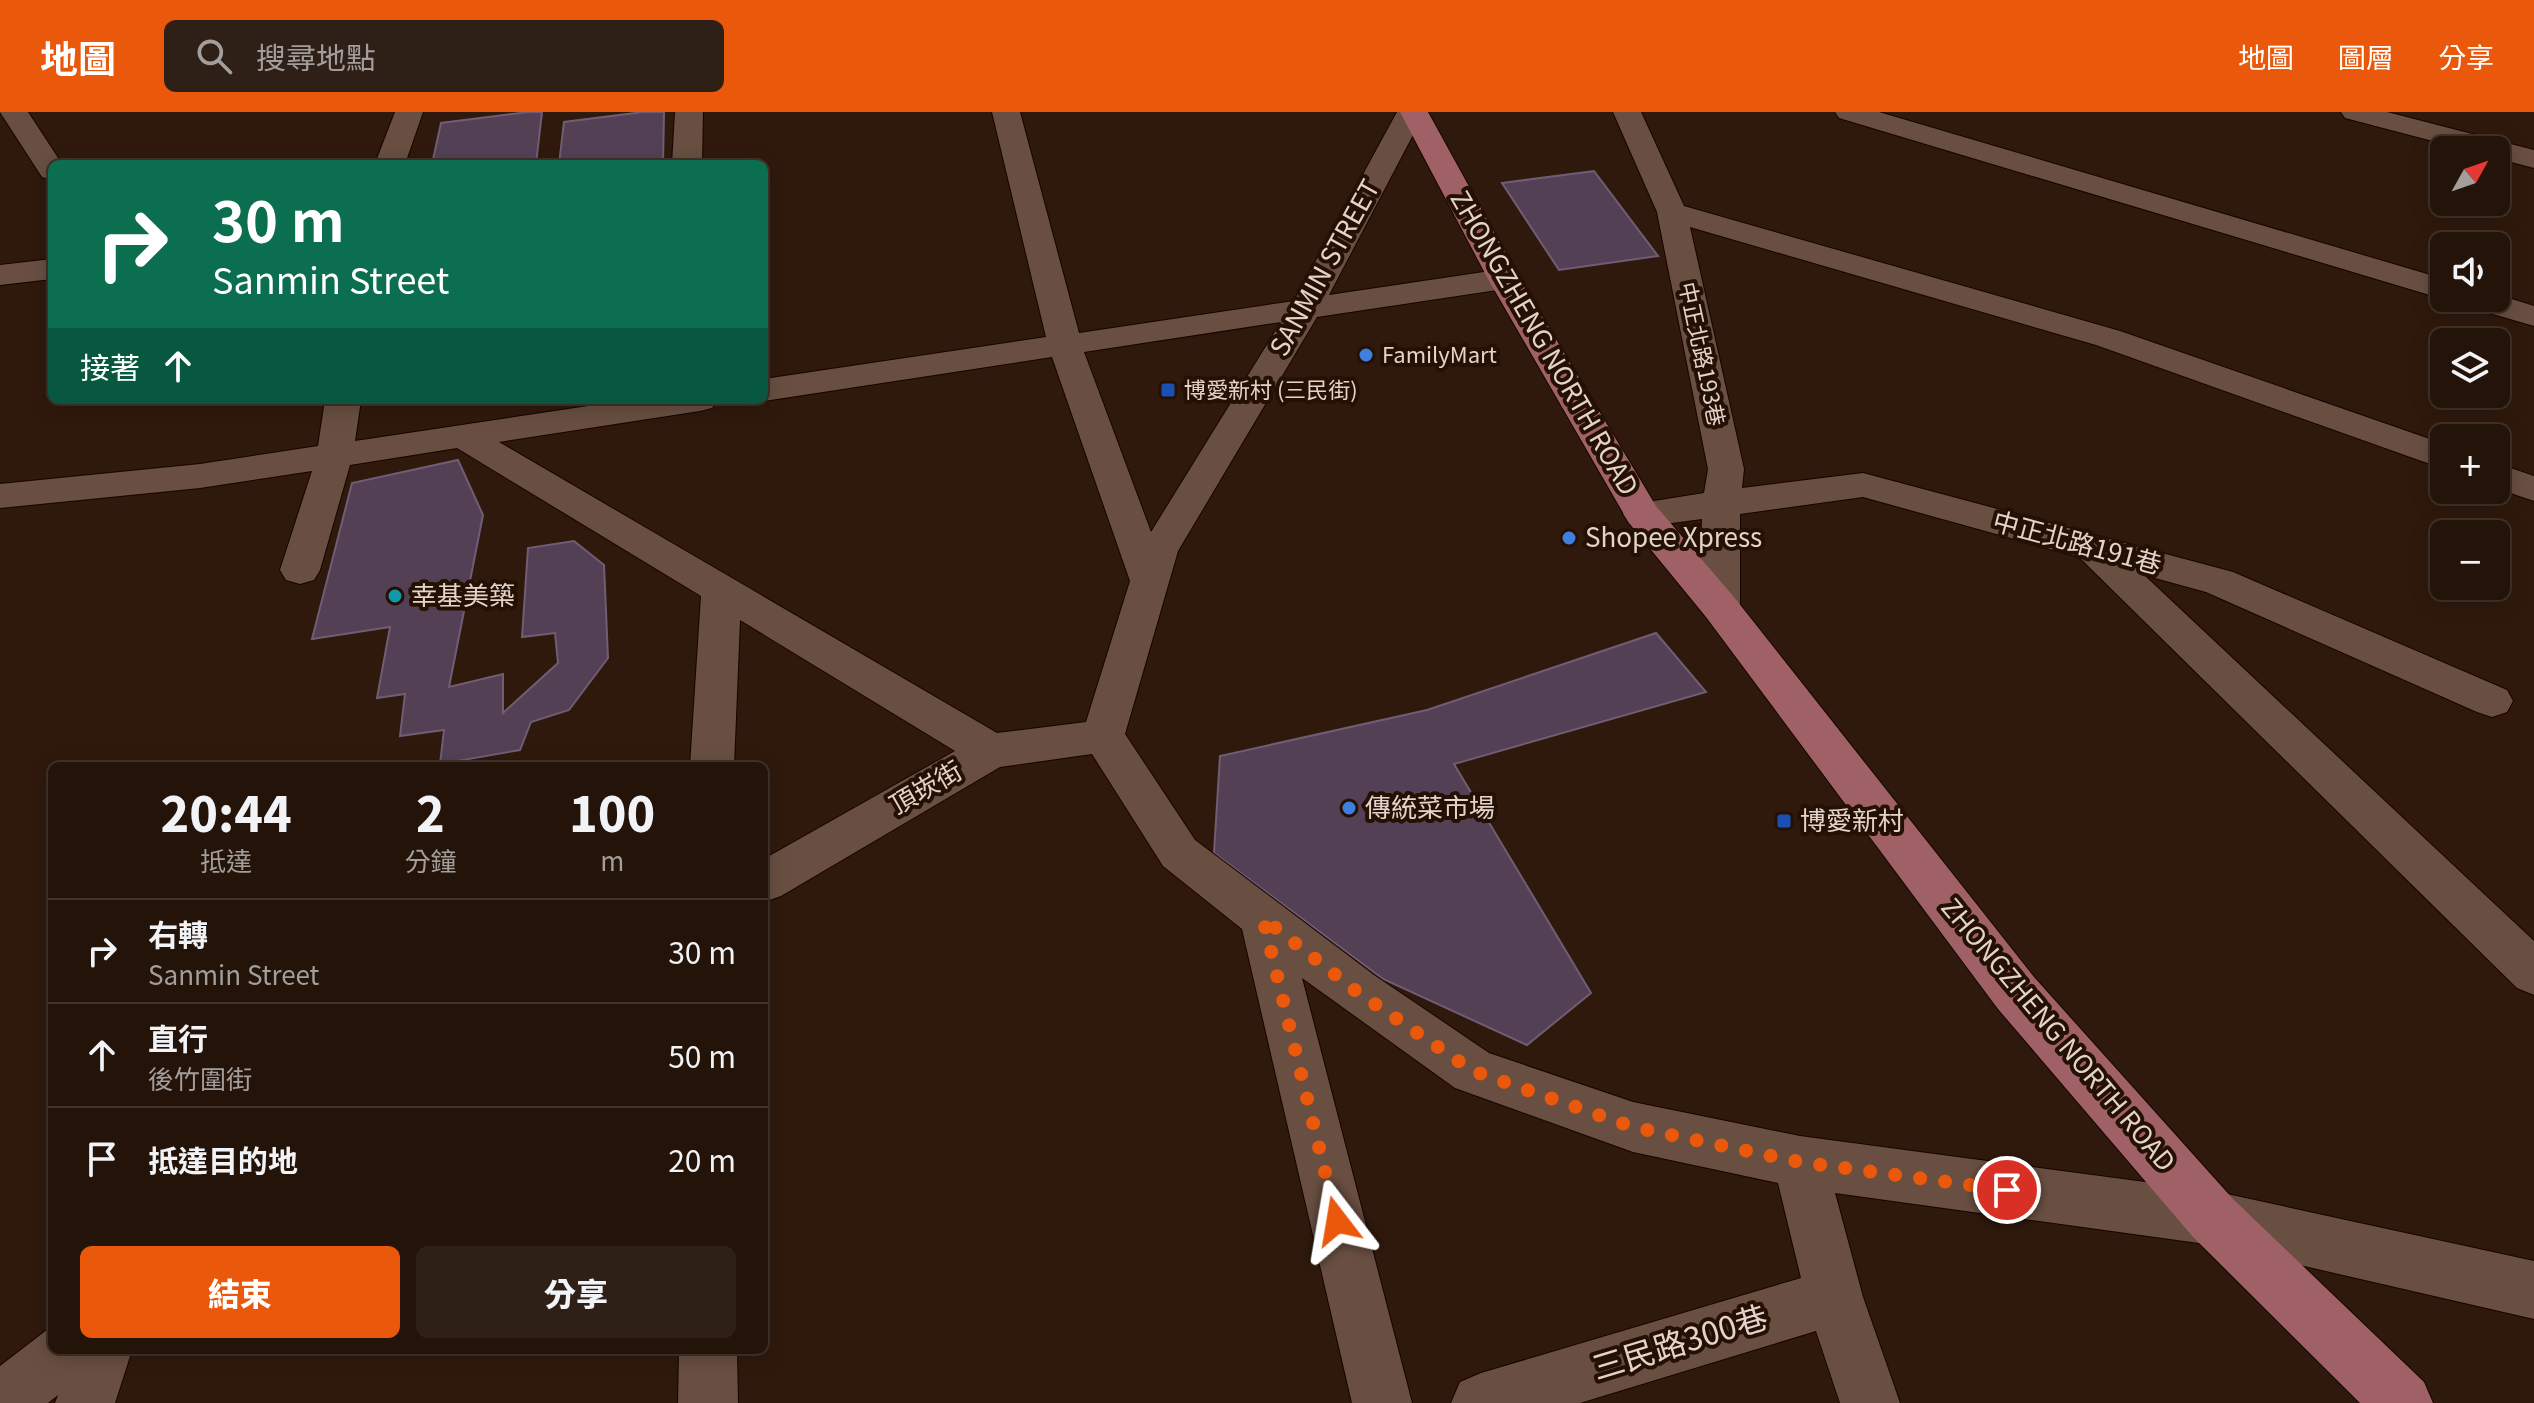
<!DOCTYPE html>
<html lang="zh-TW">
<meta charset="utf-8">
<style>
:root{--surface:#231309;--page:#2f2017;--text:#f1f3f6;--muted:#a39e9c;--line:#40322a;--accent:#ea580c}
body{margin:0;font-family:Georgia,"Noto Sans TC",serif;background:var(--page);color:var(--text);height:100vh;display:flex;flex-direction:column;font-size:30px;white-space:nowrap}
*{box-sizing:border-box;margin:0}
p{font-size:26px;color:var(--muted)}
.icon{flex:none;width:44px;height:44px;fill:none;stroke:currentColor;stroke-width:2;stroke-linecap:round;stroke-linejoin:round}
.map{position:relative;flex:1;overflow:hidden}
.side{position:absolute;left:48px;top:650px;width:720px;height:592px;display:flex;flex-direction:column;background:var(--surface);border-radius:12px;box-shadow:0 4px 20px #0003,0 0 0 2px var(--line)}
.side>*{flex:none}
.hud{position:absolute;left:48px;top:48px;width:720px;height:244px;border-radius:12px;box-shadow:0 4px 20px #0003,0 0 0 2px var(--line);background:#0b6e4f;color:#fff;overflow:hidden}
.needle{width:52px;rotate:50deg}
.buttons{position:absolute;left:2430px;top:24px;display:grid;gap:16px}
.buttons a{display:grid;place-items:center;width:80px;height:80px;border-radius:12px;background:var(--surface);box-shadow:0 4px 20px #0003,0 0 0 2px var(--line);font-size:40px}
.pin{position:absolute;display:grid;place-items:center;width:68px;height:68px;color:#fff;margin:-34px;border:4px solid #fff;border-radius:50%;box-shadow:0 2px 8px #0007}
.me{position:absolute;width:88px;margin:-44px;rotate:346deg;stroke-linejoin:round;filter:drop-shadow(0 0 6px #0008)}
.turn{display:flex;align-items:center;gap:28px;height:168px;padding:0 32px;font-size:36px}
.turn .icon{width:104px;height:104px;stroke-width:2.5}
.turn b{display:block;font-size:56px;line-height:68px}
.then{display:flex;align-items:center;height:76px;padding:0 32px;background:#0003;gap:16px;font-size:30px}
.eta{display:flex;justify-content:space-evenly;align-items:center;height:136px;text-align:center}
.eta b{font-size:48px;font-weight:800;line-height:56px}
.button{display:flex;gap:16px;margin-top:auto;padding:16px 32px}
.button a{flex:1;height:92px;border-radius:12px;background:var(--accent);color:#fff;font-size:32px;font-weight:800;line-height:92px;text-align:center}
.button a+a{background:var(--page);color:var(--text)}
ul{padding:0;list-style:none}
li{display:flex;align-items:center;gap:24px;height:104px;padding:0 32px;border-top:2px solid var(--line)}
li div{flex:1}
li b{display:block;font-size:30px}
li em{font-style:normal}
header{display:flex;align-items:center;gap:48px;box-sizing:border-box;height:112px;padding:0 40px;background:var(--accent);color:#fff}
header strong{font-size:38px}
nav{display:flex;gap:44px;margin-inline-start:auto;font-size:28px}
.search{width:560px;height:72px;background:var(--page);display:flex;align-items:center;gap:20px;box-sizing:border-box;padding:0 28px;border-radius:12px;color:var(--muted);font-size:30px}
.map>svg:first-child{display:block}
.building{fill:#534055;stroke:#705d73;stroke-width:2}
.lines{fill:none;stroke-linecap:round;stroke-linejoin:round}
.minor-casing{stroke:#160400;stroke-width:2}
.major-casing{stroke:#160400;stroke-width:2}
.minor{fill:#684f41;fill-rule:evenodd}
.major{fill:#9f6066;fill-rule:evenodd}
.route{stroke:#ea580c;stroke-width:14;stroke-dasharray:0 25.2}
.shop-dot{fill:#3f7fe0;stroke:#251004;stroke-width:3}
.transit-dot{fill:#1a4fb4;stroke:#251004;stroke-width:3}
.culture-dot{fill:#0f9aa8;stroke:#251004;stroke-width:3}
.labels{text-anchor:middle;stroke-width:8;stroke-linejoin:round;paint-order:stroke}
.far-street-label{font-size:22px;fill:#e3d3cb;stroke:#251004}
.far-poi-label{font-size:22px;fill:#e3d3cb;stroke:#251004;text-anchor:start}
.street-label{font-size:26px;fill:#e3d3cb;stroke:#251004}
.poi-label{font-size:26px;fill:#e3d3cb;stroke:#251004;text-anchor:start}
.near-street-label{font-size:32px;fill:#e3d3cb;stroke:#251004}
</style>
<header>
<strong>地圖</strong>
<div class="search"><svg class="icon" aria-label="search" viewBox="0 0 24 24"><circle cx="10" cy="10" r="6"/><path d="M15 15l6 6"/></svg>搜尋地點</div>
<nav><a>地圖</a><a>圖層</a><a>分享</a></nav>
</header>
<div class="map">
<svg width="2534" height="1291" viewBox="0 0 2534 1291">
<rect width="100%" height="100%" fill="#2f190c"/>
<path class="building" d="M528,0H542L536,52H432L441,11Z
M643,0H664L663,52H559L564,10Z
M1594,59L1658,144L1559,158L1502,71Z
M458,348L483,403L449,575L503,562V601L558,551L555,521L522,525L528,436L574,429L604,453L608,546L569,598L531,610L520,638L440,652L444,618L400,624L405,582L377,586L390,515L312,527L352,371Z
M1656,521L1706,580L1454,652L1591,881L1527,933L1383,867L1214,741L1220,644L1427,598Z"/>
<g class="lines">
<defs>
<path id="minor" d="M0,0H28L62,52H52V68L42,65Z
M395,0H423L405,52H375Z
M675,0H703L702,52H672Z
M992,0H1020L1079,221L1294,189L1397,0H1425L1329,183L1504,157L1515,160L1520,167L1515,174L1504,177L1317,205L1178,439L1125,622L1195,728L1374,863L1489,941L1633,990L1800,1024L2213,1079L2534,1149V1207L2213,1133L1835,1081L1863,1185L1900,1291H1840L1816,1219L1580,1291H1451L1460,1270L1481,1261L1801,1166L1778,1071L1633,1040L1455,976L1302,866L1412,1291H1352L1242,817L1163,754L1092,642L1000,655L781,784L764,790V747L955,639L740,508L734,654H690L701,484L457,336L350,353L320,458L314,468L300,472L286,468L280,458L312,359L200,376L0,396V372L200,352L318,334L325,288H361L355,329L628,288H718L712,296L700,299L499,330L997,621L1086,610L1130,469L1052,245L764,289L761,288H764V267L1046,225ZM1281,210L1151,420L1084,240Z
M1613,0H1641L1684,94L2120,219L2444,332V357L2096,233L1690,115L1744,357L1742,376L1863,361L2233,460L2507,578L2513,589L2507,600L2492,605L2477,600L2206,480L2144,463L2534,829V883L2517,876L2079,445L1863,385L1740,402V495L1734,505L1720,509L1706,505L1700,495L1702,407L1642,415L1629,411L1623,402L1629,393L1704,381L1708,357L1657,100Z
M1835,0H1879L2444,167V186H2447L2433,184L1839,6Z
M2341,0H2387L2534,38V56L2496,46V38H2467L2345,6Z
M52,147V167L0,173V153Z
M2496,182L2534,194V214L2462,193L2457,186H2496Z
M2496,351L2534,364V389L2496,376Z
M52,1214V1238H132L115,1291H55L58,1283L48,1291H0V1254Z
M679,1238H737L738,1291H678Z"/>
<path id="major" d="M1400,0H1428L1520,167L1656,394L1734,485L2034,865L2233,1087L2424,1270L2433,1291H2360L2193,1125L1998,897L1706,505L1629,411L1488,167Z"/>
</defs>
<use href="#minor" class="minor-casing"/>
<use href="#major" class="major-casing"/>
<use href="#minor" class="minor"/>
<use href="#major" class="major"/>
</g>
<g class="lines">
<path class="route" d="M1337,1109L1263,806L1356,879L1473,959L1633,1015L1800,1050L2007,1078"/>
</g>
<g class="shop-dot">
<circle cx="1366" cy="243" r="8"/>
<circle cx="1569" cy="426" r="8"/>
<circle cx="1349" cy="696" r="8"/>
</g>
<g class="transit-dot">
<rect x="1160" y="270" width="16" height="16" rx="4"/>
<rect x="1776" y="701" width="16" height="16" rx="4"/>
</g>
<circle class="culture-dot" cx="395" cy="484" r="8"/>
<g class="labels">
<g class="far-street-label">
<text transform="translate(1702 242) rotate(78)" y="8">中正北路193巷</text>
</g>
<g class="far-poi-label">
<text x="1382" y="251">FamilyMart</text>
<text x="1184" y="286">博愛新村 (三民街)</text>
</g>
<g class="street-label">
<text transform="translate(1325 156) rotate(-61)" y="9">SANMIN STREET</text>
<text transform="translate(1544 231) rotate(60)" y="9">ZHONGZHENG NORTH ROAD</text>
<text transform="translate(2077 431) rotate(15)" y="9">中正北路191巷</text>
<text transform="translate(926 676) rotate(-30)" y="9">頂崁街</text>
<text transform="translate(2058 923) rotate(50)" y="9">ZHONGZHENG NORTH ROAD</text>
</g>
<g class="poi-label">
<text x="1585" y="435">Shopee Xpress</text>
<text x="411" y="493">幸基美築</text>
<text x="1365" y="705">傳統菜市場</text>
<text x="1800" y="718">博愛新村</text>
</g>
<g class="near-street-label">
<text transform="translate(1680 1231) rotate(-17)" y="11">三民路300巷</text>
</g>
</g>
</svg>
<div class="buttons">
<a><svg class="needle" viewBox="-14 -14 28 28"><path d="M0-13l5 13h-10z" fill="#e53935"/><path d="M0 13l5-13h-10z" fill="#a39e9c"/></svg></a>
<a><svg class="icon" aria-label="sound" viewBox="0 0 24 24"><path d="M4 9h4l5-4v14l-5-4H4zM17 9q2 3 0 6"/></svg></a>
<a><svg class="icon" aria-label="layers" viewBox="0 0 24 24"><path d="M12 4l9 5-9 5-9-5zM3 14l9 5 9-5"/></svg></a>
<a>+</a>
<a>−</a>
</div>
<div class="pin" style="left:2007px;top:1078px;background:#d93025"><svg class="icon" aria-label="arrive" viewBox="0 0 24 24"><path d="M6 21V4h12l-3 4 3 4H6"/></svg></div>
<svg class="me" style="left:1337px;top:1109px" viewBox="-20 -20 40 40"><path d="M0-17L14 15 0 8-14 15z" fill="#ea580c" stroke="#fff" stroke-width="4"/></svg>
<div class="hud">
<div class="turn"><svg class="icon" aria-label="right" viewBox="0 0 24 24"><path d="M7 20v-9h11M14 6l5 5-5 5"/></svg><div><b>30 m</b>Sanmin Street</div></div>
<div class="then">接著<svg class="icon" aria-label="ahead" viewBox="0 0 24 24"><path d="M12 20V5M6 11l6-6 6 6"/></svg></div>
</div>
<section class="side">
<div class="eta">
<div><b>20:44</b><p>抵達</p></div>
<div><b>2</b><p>分鐘</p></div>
<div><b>100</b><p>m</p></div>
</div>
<ul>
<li><svg class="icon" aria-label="right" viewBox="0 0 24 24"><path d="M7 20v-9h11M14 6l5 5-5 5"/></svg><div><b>右轉</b><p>Sanmin Street</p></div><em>30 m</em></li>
<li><svg class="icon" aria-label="ahead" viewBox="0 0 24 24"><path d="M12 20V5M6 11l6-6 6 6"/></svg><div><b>直行</b><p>後竹圍街</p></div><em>50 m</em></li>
<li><svg class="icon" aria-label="arrive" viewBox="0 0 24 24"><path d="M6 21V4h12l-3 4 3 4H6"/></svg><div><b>抵達目的地</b></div><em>20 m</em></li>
</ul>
<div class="button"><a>結束</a><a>分享</a></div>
</section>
</div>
